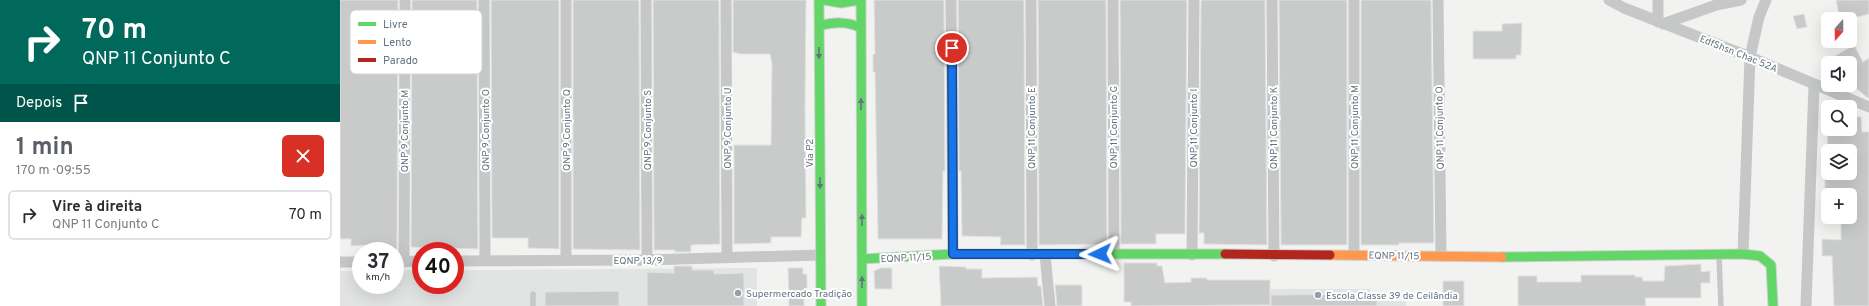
<!DOCTYPE html>
<html lang="pt">
<meta charset="utf-8">
<style>
:root{--surface:#fff;--page:#f2f2f3;--text:#2b2b33;--muted:#7c7c81;--line:#e1e1e2;--accent:#5b5f67}
body{margin:0;font-family:Overpass,sans-serif;background:var(--page);color:var(--text);height:100vh;display:flex;flex-direction:column;font-size:15px;white-space:nowrap}
*{box-sizing:border-box;margin:0}
p{font-size:13px;color:var(--muted)}
.icon{flex:none;width:22px;height:22px;fill:none;stroke:currentColor;stroke-width:2;stroke-linecap:round;stroke-linejoin:round}
.map{position:relative;flex:1;overflow:hidden}
.panel{display:flex;flex-direction:column;background:var(--surface);width:340px}
.panel>*{flex:none}
.top-card{background:#00695c;color:#fff;overflow:hidden}
.needle{width:26px;rotate:200deg}
.buttons{position:absolute;left:1481px;top:12px;display:grid;gap:8px}
.buttons a{display:grid;place-items:center;width:36px;height:36px;border-radius:6px;background:var(--surface);box-shadow:0 4px 16px #0002;font-size:20px}
.speed{position:absolute;left:12px;top:242px;display:flex;gap:8px;font-size:20px;font-weight:700;text-align:center}
.speed>*{display:grid;place-content:center;width:52px;height:52px;border-radius:50%;background:var(--surface);box-shadow:0 4px 16px #0002;line-height:1}
.speed small{font-size:10px;font-weight:400}
.speed .limit{border:6px solid #d22;background:#fff;color:#111}
.pin{position:absolute;display:grid;place-items:center;width:34px;height:34px;color:#fff;margin:-17px;border:2px solid #fff;border-radius:50%;box-shadow:0 1px 4px #0007}
.me{position:absolute;width:44px;margin:-22px;rotate:268deg;stroke-linejoin:round;filter:drop-shadow(0 0 3px #0008)}
.turn{display:flex;align-items:center;gap:14px;height:84px;padding:0 16px;font-size:18px}
.turn .icon{width:52px;height:52px;stroke-width:2.5}
.turn b{display:block;font-size:28px;line-height:34px}
.then{display:flex;align-items:center;height:38px;padding:0 16px;background:#0003;gap:8px;font-size:15px}
.round{display:grid;place-items:center;flex:none;width:42px;height:42px;border-radius:6px;background:var(--page)}
.head{display:flex;align-items:center;justify-content:space-between;height:68px;padding:0 16px}
h1{font-size:24px;font-weight:700;line-height:30px;color:var(--accent)}
ul{padding:0;list-style:none}
li{display:flex;align-items:center;gap:12px;height:50px;margin:0 8px 6px;padding:0 8px;border:2px solid var(--line);border-radius:6px}
li div{flex:1}
li b{display:block;font-size:15px}
li em{font-style:normal}
main{display:flex;flex:1;min-height:0}
.map>svg:first-child{display:block}
.built{fill:#e2e4e3}
.building{fill:#c9cbcb;stroke:#e2e2e0}
.lines{fill:none;stroke-linecap:round;stroke-linejoin:round}
.fast-casing{stroke:#cfd0d0;stroke-width:11}
.slow-casing{stroke:#cfd0d0;stroke-width:11}
.jam-casing{stroke:#cfd0d0;stroke-width:11}
.lane{stroke:#c6c8c8;stroke-width:5.5}
.street{stroke:#c6c8c8;stroke-width:11}
.fast{stroke:#63d668;stroke-width:9}
.slow{stroke:#ff974d;stroke-width:9}
.jam{stroke:#b3261e;stroke-width:9}
.oneway{fill:#64737f}
.route-casing{stroke:#114b97;stroke-width:10}
.route{stroke:#1a73e8;stroke-width:7}
.poi-dot{fill:#969fa7;stroke:#fff;stroke-width:1.5}
.labels{text-anchor:middle;stroke-width:4;stroke-linejoin:round;paint-order:stroke}
.street-label{font-size:10px;fill:#64737f;stroke:#fff}
.poi-label{font-size:10px;fill:#64737f;stroke:#fff;text-anchor:start}
.key{fill:#fff;stroke:#d0d5d9;stroke-width:1}
.key-label{font-size:11px;fill:#64737f}
</style>
<main>
<section class="panel">
<div class="top-card">
<div class="turn"><svg class="icon" aria-label="right" viewBox="0 0 24 24"><path d="M7 20v-9h11M14 6l5 5-5 5"/></svg><div><b>70 m</b>QNP 11 Conjunto C</div></div>
<div class="then">Depois<svg class="icon" aria-label="arrive" viewBox="0 0 24 24"><path d="M6 21V4h12l-3 4 3 4H6"/></svg></div>
</div>
<div class="head"><div><h1>1 min</h1><p>170 m · 09:55</p></div><a class="round" style="background:#d93025;color:#fff"><svg class="icon" aria-label="close" viewBox="0 0 24 24"><path d="M6 6l12 12M18 6L6 18"/></svg></a></div>
<ul>
<li><svg class="icon" aria-label="right" viewBox="0 0 24 24"><path d="M7 20v-9h11M14 6l5 5-5 5"/></svg><div><b>Vire à direita</b><p>QNP 11 Conjunto C</p></div><em>70 m</em></li>
</ul>
</section>
<div class="map">
<svg width="1529" height="306" viewBox="0 0 1529 306">
<rect width="100%" height="100%" fill="#f2f2f0"/>
<path class="built" d="M417,268V306H0V271H21V285H55V271L81,270V285H115V270Z
M927,289H1030V302L1027,306H927Z
M1036,301H1066V306H1036Z"/>
<path class="building" d="M0,0H58L57,250H27L26,245L11,246V239H0Z
M72,0H137L138,249L71,247Z
M151,0H219V249L188,248V238H152Z
M233,0H299L300,250L233,249Z
M313,0H379L380,244L351,245V252H335V250H314Z
M393,0H466L465,109L466,218H462L461,237H431V243L394,244V145H431L432,64L430,54H400L393,52Z
M534,0H604L605,171H603L602,239H538L535,72H533V54H535Z
M618,0H684L685,245H660L661,237L622,236L621,171H619Z
M698,0H766L767,244L699,245Z
M780,0H847L845,234H816V244H781Z
M861,0H925L927,245L864,244V233H859Z
M939,0H1007V245H941Z
M1021,0H1091L1094,243H1059V245H1021Z
M1496,0H1529V14L1510,19H1500Z
M1464,14L1467,27L1457,29L1453,16Z
M1182,23L1181,55H1176V59H1133V31H1162V24Z
M1514,45L1523,62L1529,58V99L1517,89L1510,75V63H1483Z
M1510,116L1521,117L1522,132H1529V306H1494L1492,256H1482V239L1501,240V217H1510V195H1490V191H1485V173H1510V151H1488L1487,129H1510Z
M784,263H817V266H822L825,283L851,282V278H867V280H930V305L791,306V302H784Z
M1361,264V272L1370,271V283H1361V298H1305L1306,306H1178V276H1197V282H1241V275H1295V277H1302L1303,281H1324L1325,266Z
M334,266H352V270H374V274L404,273V306H307V272L334,273Z
M599,266L626,267V269H642V278L697,277L698,286H701L703,306H601Z
M448,268H463V274H467V289H464V306H449Z
M541,268H552V289H535L534,271Z
M1103,281H1124V306H1103Z
M715,285H742V306H717Z
M279,291V306H205V292Z
M1037,294V306H931V295Z"/>
<g class="lines">
<defs>
<path id="fast" d="M479,0L481,306
M484,0L501,3L520,0
M521,0L522,306
M479,26C494,22 507,21 521,28
M1162,257L1403,254L1420,256L1431,265L1433,306
M522,259L613,254H885"/>
<path id="slow" d="M990,255L1162,257"/>
<path id="jam" d="M885,254L990,255"/>
</defs>
<use href="#fast" class="fast-casing"/>
<use href="#slow" class="slow-casing"/>
<use href="#jam" class="jam-casing"/>
<path class="lane" d="M1379,256L1381,306
M193,306V294"/>
<path class="street" d="M144,0L145,260
M226,0V259
M306,0L307,260
M386,0L387,257
M611,0L613,254
M691,0L692,255
M773,0L774,253
M932,0L934,256
M1098,0L1101,256
M1269,0L1284,8L1410,57L1529,107
M1318,22V0
M1323,24L1376,5L1401,0
M1403,254L1410,57L1419,17L1426,0
M705,255L710,306
M852,255L854,0
M1014,255V0
M115,261L307,260L480,255
M0,262H21
M55,262L81,261
M64,262L65,0
M1466,306L1474,85"/>
<use href="#fast" class="fast"/>
<use href="#slow" class="slow"/>
<use href="#jam" class="jam"/>
</g>
<defs><path id="oneway-solid" d="M-6-.8H1V-3.2L6.5 0L1 3.2V.8H-6Z"/></defs>
<g class="oneway">
<use href="#oneway-solid" transform="translate(479 53) rotate(90)"/>
<use href="#oneway-solid" transform="translate(521 104) rotate(-90)"/>
<use href="#oneway-solid" transform="translate(480 183) rotate(90)"/>
<use href="#oneway-solid" transform="translate(522 220) rotate(-90)"/>
<use href="#oneway-solid" transform="translate(522 282) rotate(-90)"/>
</g>
<g class="lines">
<defs>
<path id="route" d="M612,48L613,254H760"/>
</defs>
<use href="#route" class="route-casing"/>
<use href="#route" class="route"/>
</g>
<g class="poi-dot">
<circle cx="398" cy="293" r="4"/>
<circle cx="978" cy="295" r="4"/>
</g>
<g class="labels">
<g class="street-label">
<text transform="translate(1399 53) rotate(22)" y="4">EdfShsn Chac 52A</text>
<text transform="translate(773 127) rotate(-90)" y="4">QNP 11 Conjunto G</text>
<text transform="translate(1014 127) rotate(-90)" y="4">QNP 11 Conjunto M</text>
<text transform="translate(387 128) rotate(-90)" y="4">QNP 9 Conjunto U</text>
<text transform="translate(691 128) rotate(-90)" y="4">QNP 11 Conjunto E</text>
<text transform="translate(853 128) rotate(-90)" y="4">QNP 11 Conjunto I</text>
<text transform="translate(933 128) rotate(-90)" y="4">QNP 11 Conjunto K</text>
<text transform="translate(1099 128) rotate(-91)" y="4">QNP 11 Conjunto O</text>
<text transform="translate(145 130) rotate(-90)" y="4">QNP 9 Conjunto O</text>
<text transform="translate(226 130) rotate(-90)" y="4">QNP 9 Conjunto Q</text>
<text transform="translate(307 130) rotate(-90)" y="4">QNP 9 Conjunto S</text>
<text transform="translate(64 131) rotate(-90)" y="4">QNP 9 Conjunto M</text>
<text transform="translate(469 153) rotate(-90)" y="4">Via P2</text>
<text transform="translate(1054 255) rotate(1)" y="4">EQNP 11/15</text>
<text transform="translate(566 257) rotate(-3)" y="4">EQNP 11/15</text>
<text x="298" y="264">EQNP 13/9</text>
</g>
<g class="poi-label">
<text x="406" y="297">Supermercado Tradição</text>
<text x="986" y="299">Escola Classe 39 de Ceilândia</text>
</g>
</g>
<rect x="10" y="10" width="132" height="64" rx="6" class="key"/>
<rect x="18" y="22" width="18" height="4" fill="#63d668"/>
<rect x="18" y="40" width="18" height="4" fill="#ff974d"/>
<rect x="18" y="58" width="18" height="4" fill="#b3261e"/>
<g class="key-label">
<text x="43" y="28">Livre</text>
<text x="43" y="46">Lento</text>
<text x="43" y="64">Parado</text>
</g>
</svg>
<div class="buttons">
<a><svg class="needle" viewBox="-14 -14 28 28"><path d="M0-13l5 13h-10z" fill="#e53935"/><path d="M0 13l5-13h-10z" fill="#7c7c81"/></svg></a>
<a><svg class="icon" aria-label="sound" viewBox="0 0 24 24"><path d="M4 9h4l5-4v14l-5-4H4zM17 9q2 3 0 6"/></svg></a>
<a><svg class="icon" aria-label="search" viewBox="0 0 24 24"><circle cx="10" cy="10" r="6"/><path d="M15 15l6 6"/></svg></a>
<a><svg class="icon" aria-label="layers" viewBox="0 0 24 24"><path d="M12 4l9 5-9 5-9-5zM3 14l9 5 9-5"/></svg></a>
<a>+</a>
</div>
<div class="speed"><div>37<small>km/h</small></div><div class="limit">40</div></div>
<div class="pin" style="left:612px;top:48px;background:#d93025"><svg class="icon" aria-label="arrive" viewBox="0 0 24 24"><path d="M6 21V4h12l-3 4 3 4H6"/></svg></div>
<svg class="me" style="left:760px;top:254px" viewBox="-20 -20 40 40"><path d="M0-17L14 15 0 8-14 15z" fill="#1a73e8" stroke="#fff" stroke-width="4"/></svg>
</div>
</main>
